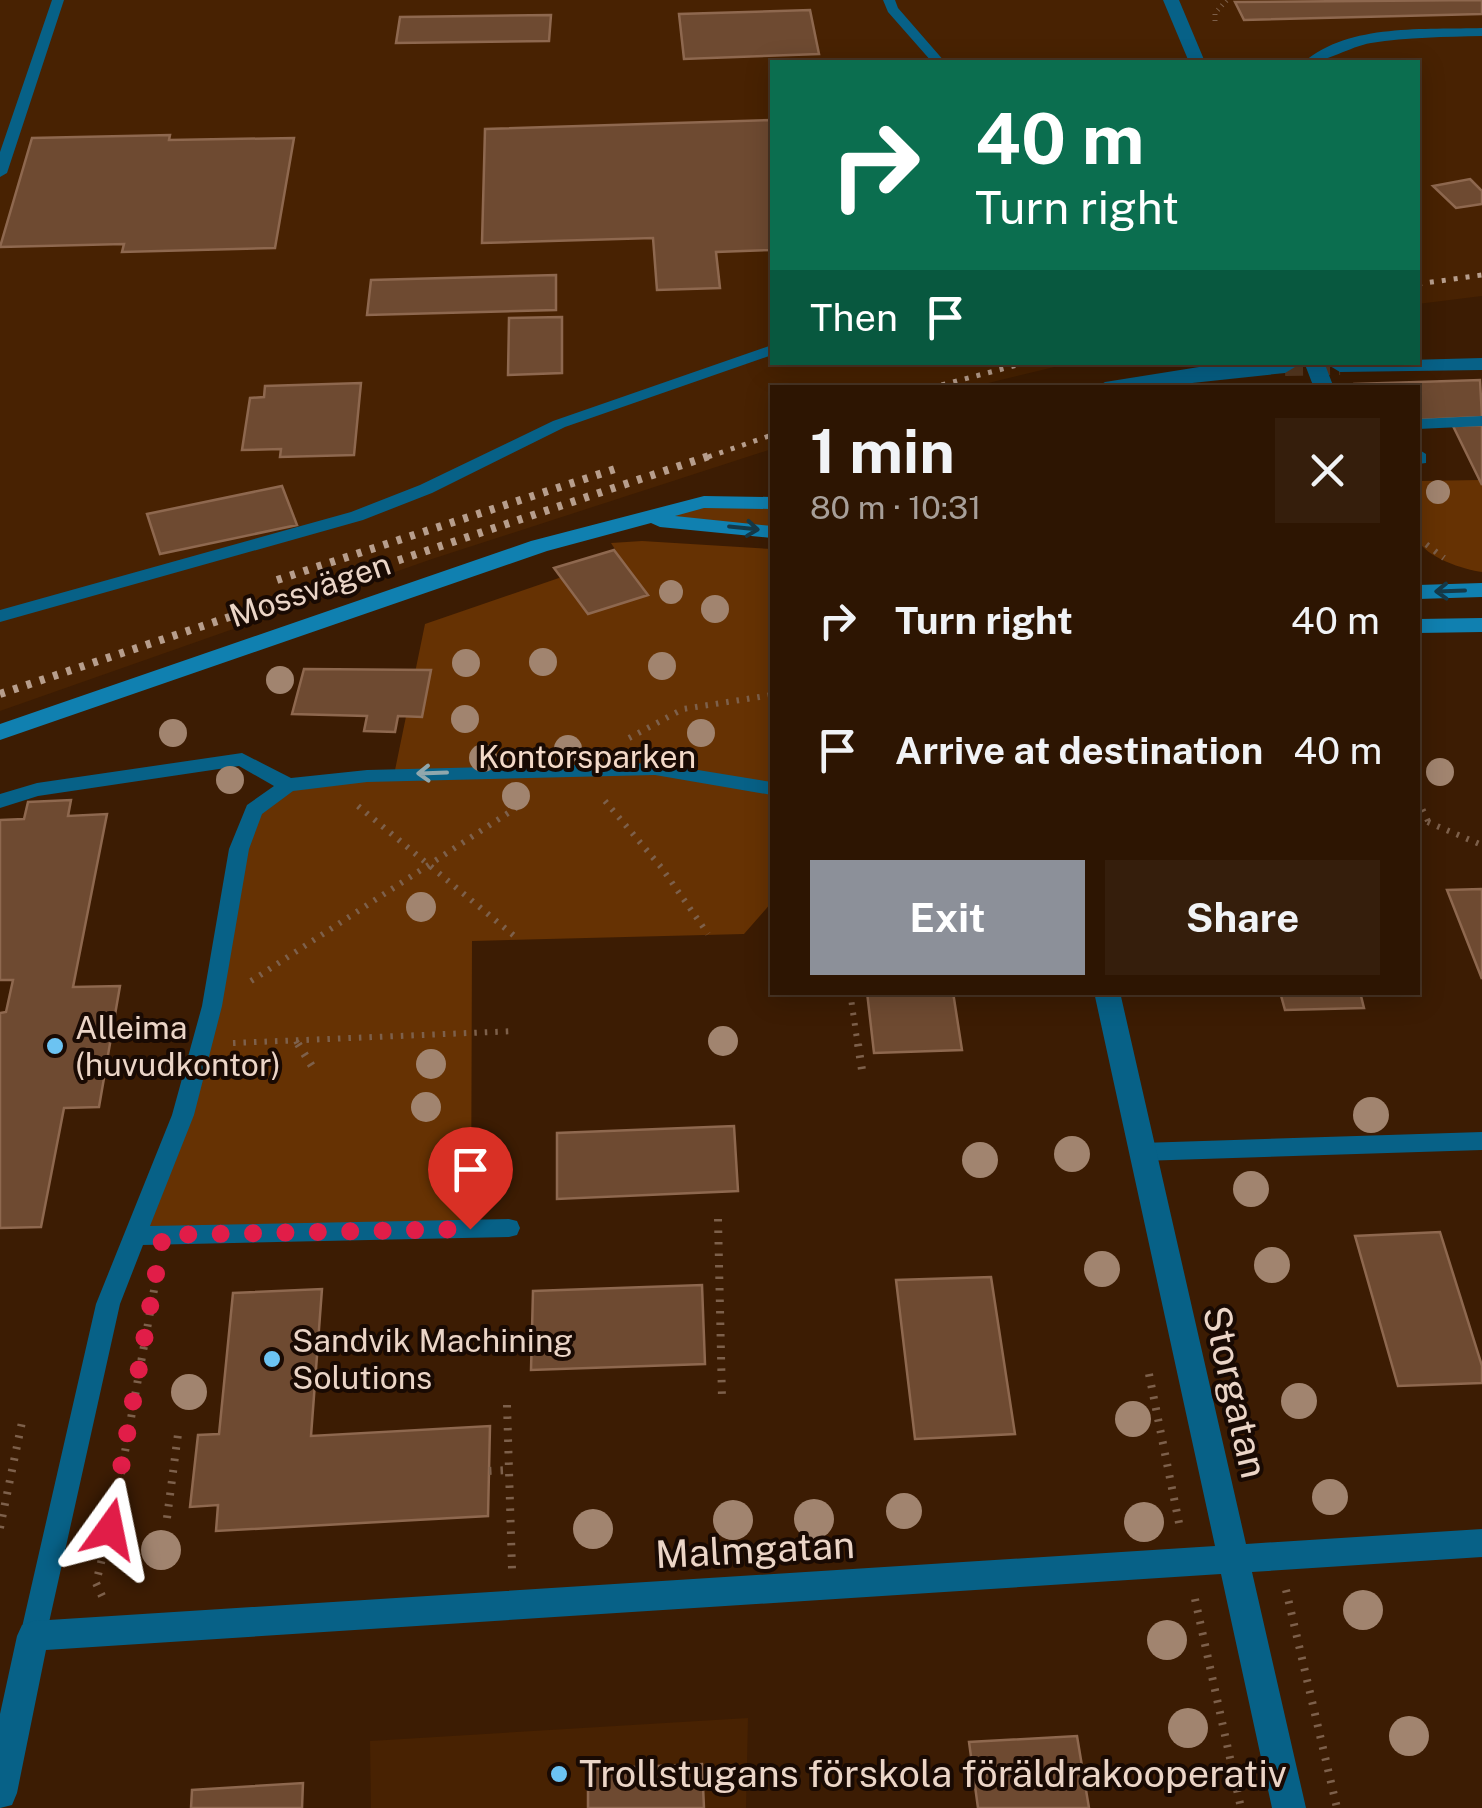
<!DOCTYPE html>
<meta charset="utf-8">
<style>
:root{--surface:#2d1502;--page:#351e0c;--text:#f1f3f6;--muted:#a79f99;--line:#483424;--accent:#8c9099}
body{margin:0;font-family:"Public Sans",sans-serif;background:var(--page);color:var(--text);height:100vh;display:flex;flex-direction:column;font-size:38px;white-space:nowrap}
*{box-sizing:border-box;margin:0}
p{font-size:32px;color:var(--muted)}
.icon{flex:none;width:55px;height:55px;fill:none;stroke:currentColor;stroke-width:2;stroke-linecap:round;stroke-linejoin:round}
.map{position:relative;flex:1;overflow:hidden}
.sheet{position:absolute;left:770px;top:385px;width:650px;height:610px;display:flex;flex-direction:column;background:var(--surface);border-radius:0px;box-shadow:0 5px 25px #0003,0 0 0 2px var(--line)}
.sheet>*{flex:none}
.top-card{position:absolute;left:770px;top:60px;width:650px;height:305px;border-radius:0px;box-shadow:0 5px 25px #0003,0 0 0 2px var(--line);background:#0b6e4f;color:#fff;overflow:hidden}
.pin{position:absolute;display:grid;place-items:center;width:85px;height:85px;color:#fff;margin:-102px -42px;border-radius:50% 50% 50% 0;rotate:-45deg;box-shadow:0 0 10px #0007}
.pin .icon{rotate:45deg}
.me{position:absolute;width:110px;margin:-55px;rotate:12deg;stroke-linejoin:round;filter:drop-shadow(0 0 8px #0008)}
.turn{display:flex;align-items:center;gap:35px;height:210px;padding:0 40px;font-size:45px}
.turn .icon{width:130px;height:130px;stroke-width:2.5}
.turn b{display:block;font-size:70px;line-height:85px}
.then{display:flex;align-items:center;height:95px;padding:0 40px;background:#0003;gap:20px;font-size:38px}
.round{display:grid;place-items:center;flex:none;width:105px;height:105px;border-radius:0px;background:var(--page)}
.summary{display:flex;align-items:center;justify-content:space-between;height:170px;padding:0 40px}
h1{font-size:60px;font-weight:700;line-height:75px}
.button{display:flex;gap:20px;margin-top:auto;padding:20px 40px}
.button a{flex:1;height:115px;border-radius:0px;background:var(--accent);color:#fff;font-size:40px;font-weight:700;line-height:115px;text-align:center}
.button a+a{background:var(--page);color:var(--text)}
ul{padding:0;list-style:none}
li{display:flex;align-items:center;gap:30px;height:130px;padding:0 40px}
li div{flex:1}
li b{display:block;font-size:38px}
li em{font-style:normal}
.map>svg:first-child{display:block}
.built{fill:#482202}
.green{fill:#663203}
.building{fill:#6e4a31;stroke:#8e684f;stroke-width:2.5}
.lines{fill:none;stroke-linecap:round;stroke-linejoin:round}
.street-tunnel{stroke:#563820;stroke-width:18;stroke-dasharray:18 9;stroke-linecap:butt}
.path-far2{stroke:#7d604b;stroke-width:5;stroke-dasharray:1 5;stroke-linecap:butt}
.path-far1{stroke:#7d604b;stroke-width:6;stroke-dasharray:2.5 8;stroke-linecap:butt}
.path{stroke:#7d604b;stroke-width:8;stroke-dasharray:2.5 9;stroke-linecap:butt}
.lane{fill:#076187;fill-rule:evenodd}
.street{fill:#076187;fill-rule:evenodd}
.secondary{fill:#1080b0;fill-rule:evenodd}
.rail-far1{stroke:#b79e8d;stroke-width:5;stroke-dasharray:4 8;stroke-linecap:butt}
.rail{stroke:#b79e8d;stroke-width:8;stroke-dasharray:5 9;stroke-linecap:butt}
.tree{fill:#a1846f}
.oneway{stroke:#153948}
.oneway2{stroke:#90a7ad}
.route{stroke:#e11d48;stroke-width:18;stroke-dasharray:0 32.4}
.poi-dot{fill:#6cc3f2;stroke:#190a03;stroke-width:4}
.labels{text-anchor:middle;stroke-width:8;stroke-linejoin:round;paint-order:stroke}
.street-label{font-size:32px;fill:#ebd5c7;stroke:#190a03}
.park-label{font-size:32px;fill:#f3d9c8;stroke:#190a03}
.poi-label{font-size:32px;fill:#ebd5c7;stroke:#190a03;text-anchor:start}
.near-street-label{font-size:38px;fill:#ebd5c7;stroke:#190a03}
.near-poi-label{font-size:38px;fill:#ebd5c7;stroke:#190a03;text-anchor:start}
</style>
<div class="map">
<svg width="1482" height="1808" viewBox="0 0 1482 1808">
<rect width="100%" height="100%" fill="#3c1c03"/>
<path class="built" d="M0,0H1482V296L1418,304V62H772V362L1071,363L972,387L772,388V449L432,559L0,711Z
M748,1718L746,1808H371L370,1741Z"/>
<path class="green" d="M1480,480L1482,485V572C1465,570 1424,557 1418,539C1413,524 1418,498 1418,481Z
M745,500L772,503V532L645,519Z
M642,541L772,549V902L744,934L472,941L471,1229L138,1236L183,1115L254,810L288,785L394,775L425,624L620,557L611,543Z"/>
<path class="building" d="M1482,0V14L1244,20L1235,2Z
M810,10L819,54L684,59L679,14Z
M551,15L549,41L396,43L400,17Z
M772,120V250L716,252L720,288L657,290L653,238L482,243L485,129Z
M170,135L169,140L294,138L275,248L122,252L124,244L0,247L32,138Z
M1470,179L1482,191V204L1456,208L1433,186Z
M556,275V310L367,315L371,280Z
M562,317V373L508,375L509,318Z
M1480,380L1482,417L1418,420V388H1357L1355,384Z
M361,383L354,455L280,457L281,449L242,450L250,398L264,397L265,386Z
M1482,425V485L1453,426Z
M282,486L297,525L160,554L147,514Z
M614,550L648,595L588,614L554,568Z
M304,669L431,670L422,717L398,716L395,732L364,731L367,716L292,714Z
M71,800L68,816L107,814L73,987L120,986L99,1107L64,1108L41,1227L0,1228V1013L6,1012L13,980H0V820L24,819L28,802Z
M1482,889V979L1447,890Z
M867,992H953L962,1050L874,1053Z
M1280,992H1360L1364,1008L1285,1010Z
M734,1126L738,1191L557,1199V1133Z
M1440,1232L1482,1366V1383L1398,1386L1355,1236Z
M991,1277L1015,1434L915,1439L896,1280Z
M702,1285L705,1364L531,1370L533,1291Z
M322,1289L311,1436L490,1426L488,1516L216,1531L218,1505L190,1507L198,1435L219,1434L233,1293Z
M1077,1736L1089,1808H978L969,1742Z
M702,1764L704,1808H588V1769Z
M303,1783L302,1808H191L192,1790Z"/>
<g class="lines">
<path class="street-tunnel" d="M1285,367L1340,366"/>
<path class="path-far2" d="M1215,21V13L1227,0"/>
<path class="path-far1" d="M1418,538L1444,558
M629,738L683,709L772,695
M1418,800L1428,821
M605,801L661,867L708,934
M358,806L518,939
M1418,818L1482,845
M251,981L525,802
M850,992L858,1046
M296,1041L299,1046
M233,1043L516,1031"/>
<path class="path" d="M298,1044L315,1071
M858,1044L862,1070
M718,1219L722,1399
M1149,1374L1180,1528
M507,1405L512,1569
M489,1471L508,1470
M167,1518L178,1434
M0,1528L22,1422
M1286,1590L1337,1808
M102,1596L96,1583L116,1502L154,1290
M1195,1599L1241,1808"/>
<path class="lane" d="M52,0H64L7,173L0,177V152Z
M883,0H895L898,8L945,62H932L888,12Z
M1482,28V36C1445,37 1408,37 1371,43C1348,47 1327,63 1304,62C1349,23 1426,30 1482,28Z
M772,345V355L565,427L432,493L363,520L0,622V610L351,512L420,485L553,421Z
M1482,416V426L1418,429V419Z
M1418,449L1426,454V463L1418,464Z
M242,753L291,778L367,770L655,763L772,782V795L655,775L367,782L293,791L262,814L249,849L222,1006L194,1115L150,1226L509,1219L517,1221L520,1228L517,1235L509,1237L143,1245L120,1304L46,1636L42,1645L33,1648L24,1645L20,1636L96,1304L172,1115L202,1006L229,849L247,805L274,786L239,766L38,796L0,808V794L37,783Z
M1482,1132V1150L1141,1161L1133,1158L1130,1152L1133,1146L1141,1143Z"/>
<path class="street" d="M1163,0H1179L1205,62H1189Z
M1482,358V370L1340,372L1330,366L1333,362Z
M1266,362H1290L1295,367L1285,373L1145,388H1095L1105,382L1199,367Z
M1304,362H1324L1334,388H1314Z
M1094,992H1120L1246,1544L1482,1529V1557L1252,1572L1306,1808H1272L1221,1574L46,1650L17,1793L12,1805L0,1808V1714L17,1636L22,1625L33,1621L1215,1546Z"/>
<path class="secondary" d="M704,496L772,497V509L704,508L675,516L772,526V538L660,527L651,523L547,551L0,740V724L531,541Z
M1482,583V597L1418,599V585Z
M1482,618V632L1418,633V619Z"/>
<path class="rail-far1" d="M1418,284L1482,275
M930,388L1029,362
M708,457L772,435"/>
<path class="rail" d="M277,580L618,468
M0,694L715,454"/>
</g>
<g class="tree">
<circle cx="1438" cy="492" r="12"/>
<circle cx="671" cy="592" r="12"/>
<circle cx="715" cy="609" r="14"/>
<circle cx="543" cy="662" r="14"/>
<circle cx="466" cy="663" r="14"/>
<circle cx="662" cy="666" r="14"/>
<circle cx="280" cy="680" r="14"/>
<circle cx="465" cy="719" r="14"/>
<circle cx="173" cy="733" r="14"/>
<circle cx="701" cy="733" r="14"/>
<circle cx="568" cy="749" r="14"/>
<circle cx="483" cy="758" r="14"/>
<circle cx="1440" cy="772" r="14"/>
<circle cx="230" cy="780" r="14"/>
<circle cx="516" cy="796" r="14"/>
<circle cx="421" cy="907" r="15"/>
<circle cx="723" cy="1041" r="15"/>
<circle cx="431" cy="1064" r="15"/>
<circle cx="426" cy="1107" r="15"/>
<circle cx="1371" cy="1115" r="18"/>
<circle cx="1072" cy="1154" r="18"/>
<circle cx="980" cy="1160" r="18"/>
<circle cx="1251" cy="1189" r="18"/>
<circle cx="1272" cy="1265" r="18"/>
<circle cx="1102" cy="1269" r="18"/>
<circle cx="189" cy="1392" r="18"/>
<circle cx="1299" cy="1401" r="18"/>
<circle cx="1133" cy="1419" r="18"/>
<circle cx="1330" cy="1497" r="18"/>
<circle cx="904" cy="1511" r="18"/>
<circle cx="814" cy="1519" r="20"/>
<circle cx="733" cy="1520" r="20"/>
<circle cx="1144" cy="1522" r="20"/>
<circle cx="593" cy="1529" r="20"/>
<circle cx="161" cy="1550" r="20"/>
<circle cx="1363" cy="1610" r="20"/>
<circle cx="1167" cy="1640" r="20"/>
<circle cx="1188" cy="1728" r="20"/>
<circle cx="1409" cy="1736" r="20"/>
</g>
<defs><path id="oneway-shaft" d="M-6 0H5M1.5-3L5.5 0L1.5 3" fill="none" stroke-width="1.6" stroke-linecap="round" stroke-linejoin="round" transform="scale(2.5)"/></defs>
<g class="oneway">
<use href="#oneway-shaft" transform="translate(744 528) rotate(6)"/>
<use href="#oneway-shaft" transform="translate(1450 591) rotate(178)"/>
</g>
<use class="oneway2" href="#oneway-shaft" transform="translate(432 773) rotate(178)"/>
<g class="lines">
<path class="route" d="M110,1529L163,1235L470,1229"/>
</g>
<g class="poi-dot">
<circle cx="55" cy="1046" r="10"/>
<circle cx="272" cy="1359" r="10"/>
<circle cx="559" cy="1774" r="10"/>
</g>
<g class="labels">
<g class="street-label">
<text transform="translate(310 590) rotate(-19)" y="11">Mossvägen</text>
</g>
<g class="park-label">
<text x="587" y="768">Kontorsparken</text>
</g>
<g class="poi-label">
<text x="75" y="1039">Alleima<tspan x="75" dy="37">(huvudkontor)</tspan></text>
<text x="292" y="1352">Sandvik Machining<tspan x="292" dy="37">Solutions</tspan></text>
</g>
<g class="near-street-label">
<text transform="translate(1235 1392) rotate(77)" y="13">Storgatan</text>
<text transform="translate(755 1550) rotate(-3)" y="13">Malmgatan</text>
</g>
<g class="near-poi-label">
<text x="579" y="1787">Trollstugans förskola föräldrakooperativ</text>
</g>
</g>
</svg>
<div class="pin" style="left:470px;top:1229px;background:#d93025"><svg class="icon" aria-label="arrive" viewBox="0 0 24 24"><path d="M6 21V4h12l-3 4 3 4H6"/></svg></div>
<svg class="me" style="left:110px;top:1529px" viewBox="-20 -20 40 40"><path d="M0-17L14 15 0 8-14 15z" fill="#e11d48" stroke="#fff" stroke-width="4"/></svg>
<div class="top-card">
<div class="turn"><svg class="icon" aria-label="right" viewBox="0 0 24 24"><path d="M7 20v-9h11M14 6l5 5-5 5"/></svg><div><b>40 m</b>Turn right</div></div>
<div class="then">Then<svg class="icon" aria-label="arrive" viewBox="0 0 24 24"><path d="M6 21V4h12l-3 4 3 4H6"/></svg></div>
</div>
<section class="sheet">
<div class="summary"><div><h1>1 min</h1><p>80 m · 10:31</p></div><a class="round"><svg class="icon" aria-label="close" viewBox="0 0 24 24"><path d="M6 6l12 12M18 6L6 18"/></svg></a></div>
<ul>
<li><svg class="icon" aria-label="right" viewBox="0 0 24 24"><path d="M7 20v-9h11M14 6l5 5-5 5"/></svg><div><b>Turn right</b></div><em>40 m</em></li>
<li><svg class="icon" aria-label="arrive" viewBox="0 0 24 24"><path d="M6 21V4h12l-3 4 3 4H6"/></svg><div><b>Arrive at destination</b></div><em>40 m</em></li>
</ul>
<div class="button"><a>Exit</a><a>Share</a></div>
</section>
</div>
